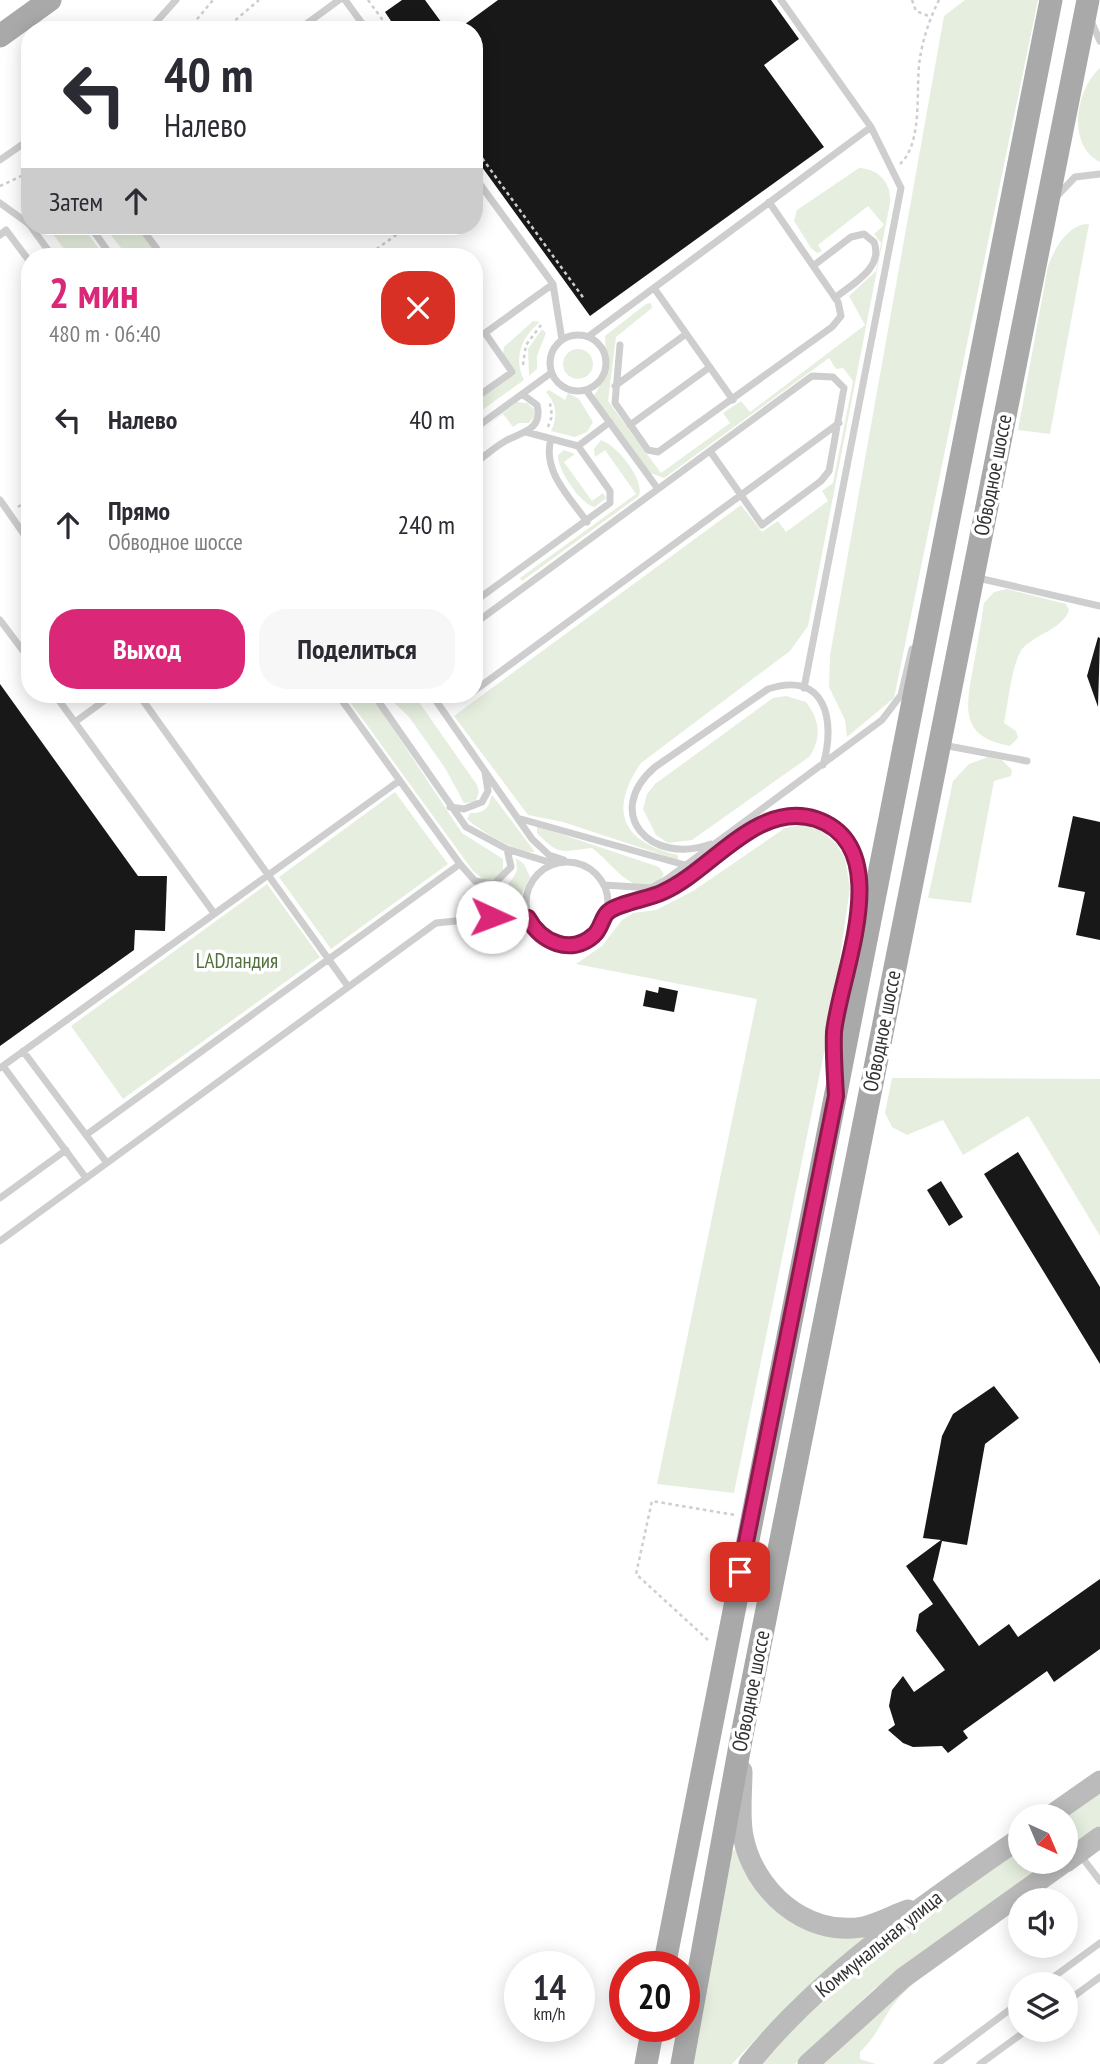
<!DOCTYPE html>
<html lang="ru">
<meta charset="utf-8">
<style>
:root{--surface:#fff;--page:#f7f7f7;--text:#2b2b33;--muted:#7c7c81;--accent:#db2777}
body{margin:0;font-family:"PT Sans Narrow",sans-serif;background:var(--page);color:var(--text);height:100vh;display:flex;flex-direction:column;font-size:26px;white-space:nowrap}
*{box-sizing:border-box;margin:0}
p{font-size:23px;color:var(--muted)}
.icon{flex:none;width:38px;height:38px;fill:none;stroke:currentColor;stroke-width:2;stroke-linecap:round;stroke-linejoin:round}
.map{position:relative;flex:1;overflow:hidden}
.details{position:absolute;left:21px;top:248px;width:462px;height:455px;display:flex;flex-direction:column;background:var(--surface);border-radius:28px;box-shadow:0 4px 18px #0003}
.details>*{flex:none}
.hud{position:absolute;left:21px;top:21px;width:462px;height:214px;border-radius:28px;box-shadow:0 4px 18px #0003;background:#fff;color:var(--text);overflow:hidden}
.needle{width:46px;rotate:136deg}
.tools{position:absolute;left:1008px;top:1804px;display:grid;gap:14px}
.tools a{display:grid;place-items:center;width:70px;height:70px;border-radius:50%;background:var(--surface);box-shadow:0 4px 18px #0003;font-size:35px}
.speed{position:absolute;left:504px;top:1951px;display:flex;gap:14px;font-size:35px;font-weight:700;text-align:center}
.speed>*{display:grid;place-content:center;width:91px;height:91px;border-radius:50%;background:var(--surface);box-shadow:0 4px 18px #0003;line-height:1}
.speed small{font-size:18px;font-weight:400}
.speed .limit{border:10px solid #d22;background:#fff;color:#111}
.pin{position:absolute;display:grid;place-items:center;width:60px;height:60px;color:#fff;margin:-30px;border-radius:14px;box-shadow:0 4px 10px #0006}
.me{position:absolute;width:77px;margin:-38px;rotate:92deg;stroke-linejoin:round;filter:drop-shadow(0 0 5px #0008)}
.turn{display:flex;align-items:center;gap:24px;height:147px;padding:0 28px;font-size:32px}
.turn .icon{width:91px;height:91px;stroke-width:2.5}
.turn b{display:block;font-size:49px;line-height:60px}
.then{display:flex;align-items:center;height:66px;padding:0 28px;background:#0003;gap:14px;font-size:26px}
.round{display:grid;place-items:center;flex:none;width:74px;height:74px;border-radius:28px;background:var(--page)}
.headline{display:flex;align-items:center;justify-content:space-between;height:119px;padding:0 28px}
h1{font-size:42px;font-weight:600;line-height:52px;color:var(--accent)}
.button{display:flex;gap:14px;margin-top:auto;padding:14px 28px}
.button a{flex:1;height:80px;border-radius:28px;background:var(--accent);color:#fff;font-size:28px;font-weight:600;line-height:80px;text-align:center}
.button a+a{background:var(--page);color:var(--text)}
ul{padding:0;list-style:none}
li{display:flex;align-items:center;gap:21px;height:105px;padding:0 28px}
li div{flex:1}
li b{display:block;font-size:26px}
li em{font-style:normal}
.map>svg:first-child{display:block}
.green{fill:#e6efdf}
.building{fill:#181818}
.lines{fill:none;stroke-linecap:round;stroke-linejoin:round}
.path{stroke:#cecece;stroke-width:2.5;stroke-dasharray:3.5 3.5;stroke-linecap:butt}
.service{stroke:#cecece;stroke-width:7}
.secondary{stroke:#bbb;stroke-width:21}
.primary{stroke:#a9a9a9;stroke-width:23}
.route-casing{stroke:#8e194d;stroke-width:18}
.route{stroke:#db2777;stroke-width:12}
.labels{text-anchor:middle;stroke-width:7;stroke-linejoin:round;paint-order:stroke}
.street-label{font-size:21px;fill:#313131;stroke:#fff}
.park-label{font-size:21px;fill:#51713a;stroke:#fff}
</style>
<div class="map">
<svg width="1100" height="2064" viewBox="0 0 1100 2064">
<rect width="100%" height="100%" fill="#fff"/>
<path class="green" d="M965,0H1038L894,698L847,737L845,720L829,687L830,655L944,16Z
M1100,68V162C1066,145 1076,89 1100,68Z
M859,168C878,169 892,182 890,203L808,626L790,651L641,763C608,811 622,842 678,855V860L563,822L528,815L454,716L741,505L762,532L778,521L786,532L828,501L822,491L833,483L853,381L843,368L836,369L829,358L664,478L650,473L594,396L607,373L605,336L646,304L651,303L652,308L616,337L608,401L661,473L730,423L723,413L741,401L750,412L865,325L849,296L876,271L881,243L874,234L884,225L868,206L818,245L822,251L817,253L811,248L794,221L797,210Z
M1089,224L1050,434L1018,430L1048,266C1054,250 1068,223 1089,224Z
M47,226H82L105,257H70Z
M104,226H138L156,253L154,257H128Z
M533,321L540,322C522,337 513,357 524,380L474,416V401L515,372L503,354L504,347Z
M542,329L546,333L537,356V369L529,376L528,349Z
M563 364a15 15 0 1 1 30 0a15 15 0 1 1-30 0Z
M549,390L565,400L568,393L579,399L593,422L587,432L575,437L551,431C558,416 557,405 546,392Z
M517,402L527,403L534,409V417L529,423H519L513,427L503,414L474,436Z
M601,440C617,445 645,480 639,496L522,581L520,578L636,494L605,450L595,457L594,449Z
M564,450L575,454L564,462L592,501L603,493L606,498L595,507C581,505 557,469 558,455Z
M1007,589L1066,604L1069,610C1063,629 1036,634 1023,648C1012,661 1008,705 1004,723L1016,731L1018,738L1010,746C959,737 966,708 973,668C977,646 981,625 984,603L994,592Z
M345,695H371L462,833L503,859V872L493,880H485L473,871Z
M386,695H414L477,785L479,792L475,802L464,803L445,768L409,717Z
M786,696L806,702C820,720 822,738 809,757L692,840L668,843L656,835L643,809L647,794L655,784L773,698Z
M988,757L1002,760L1012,770L1011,776L994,781L971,903L928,898L953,781L969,764Z
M395,792L448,864L331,949L279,877Z
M491,796H493L535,852C519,854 480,831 467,819L470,813C483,814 489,809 491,796Z
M801,825H814L836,843L845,858L850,888L832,1014L734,1493L657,1484L757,999L576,964L602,946L622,920L633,913L656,910L693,891L785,828Z
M537,826L659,867L664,874C641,910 610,860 592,848C562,851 560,857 537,833Z
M516,858L524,864L530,877L518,901L502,910L495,899L513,878L517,870Z
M267,884L320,957L123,1099L71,1026Z
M892,1078L1100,1079V1236L1028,1116L963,1155L943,1120L907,1135L892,1127L885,1113Z
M1100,1789V1826L1066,1850V1816Z
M1020,1846V1862H1049L874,1989L795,2064H754L839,1981Z
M738,1848L775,1903L875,1929L794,1999L732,2064H693L731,1852Z
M1001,1920C967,1945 926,1968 898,1999C883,2016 879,2034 860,2052V2059L876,2064H817L889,1997Z"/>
<path class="building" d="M402,0H425L447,30H397L385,12Z
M498,0H771L799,39L764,65L824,147L590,316L474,156V30H457Z
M1098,637L1100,638L1098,707L1087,676Z
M0,684L138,876H167L165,931L135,930L134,950L0,1046Z
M1073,816L1100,822V940L1076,935L1085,892L1058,887Z
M659,987L678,991L674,1012L643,1006L646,990L658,993Z
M1018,1152L1100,1287V1364L984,1174Z
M941,1181L963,1217L949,1226L927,1190Z
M994,1386L1019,1418L985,1444L967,1545L942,1541L933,1580L979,1646L1009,1624L1018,1637L1100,1579V1649L1054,1682L1047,1671L963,1731L968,1738L948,1753L942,1746L913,1747L903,1743L888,1730L895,1725L889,1706L892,1690L903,1676L914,1692L945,1670L916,1631L919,1614L933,1604L906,1566L941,1540L923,1538L942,1436L953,1414Z"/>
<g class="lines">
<path class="path" d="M368,0L390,30
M912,0L916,11L931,17
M188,30L213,0
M217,30L232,23L259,0
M474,147L585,300
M900,164C924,142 915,87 920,58C923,38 930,18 939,0
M0,186L30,172
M365,257L409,226
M523,365L526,345L541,325
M548,427L552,416L550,403
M18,507L30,499
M708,1640L636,1574L652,1501L735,1515"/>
<path class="service" d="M345,0L367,30
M1092,23L1100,41
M149,30L176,0
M298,30L339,0
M0,160L30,139
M474,176L553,284L562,340
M1057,196L1075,177L1100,174
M0,203L29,224L53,257
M29,224L30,200
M90,226L112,257
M140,226L163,257
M0,235L6,230L30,262
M813,266L851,237L864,234L874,242C884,268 852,284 835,298
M654,288L733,400
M550 363a28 28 0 1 1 56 0a28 28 0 1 1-56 0Z
M589,336L871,127L781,0
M620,345L615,403L648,450L658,452L832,327L841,316L838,302L769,202
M615,386L686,334
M586,390L658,489
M474,399L512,372L485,333L553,284
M630,425L710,367
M474,429L551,373
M526,432L578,446L610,422
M551,439C542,471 569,496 587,522
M474,464C485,456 496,446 507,440C523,432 543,429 537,405L522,394
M0,500L30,543
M978,578L1100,606
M474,602L610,503V491L578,446
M0,620L30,660
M474,624L812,376L833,377L844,388L829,471L821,481L762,525L710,451
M804,688L901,188L871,127
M474,691L839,423
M55,695L214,913
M139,695L347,985
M338,695L460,864L475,881L494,884L511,867L507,849
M374,695L466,827L507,849L555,864
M432,695L532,839L549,855L564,860
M75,722L112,695
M943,745L1027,761
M450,807L464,809L482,802L488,791L485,772
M521,819L685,865
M711,844C650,866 602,813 655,767L768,689C826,670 836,721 823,765
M526 903a41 41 0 1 1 82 0a41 41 0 1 1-82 0Z
M604,885L651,888L667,879L882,720L901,695L912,649
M607,912L665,892L751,831L780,818L816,819L829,826L853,850L861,881L834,1033L835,1049
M492,917L494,884
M23,1051L107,1163
M3,1066L86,1178
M0,1068L399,781
M86,1135L460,864
M0,1198L66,1150
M0,1241L436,923L496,917L528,918
M1081,1856L1100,1881
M1044,1984L1100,1943
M1066,2002L1100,1977
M937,2064L1020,2002
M980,2064L1027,2030"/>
<path class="secondary" d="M742,1771C742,1792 739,1816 743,1836C753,1889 804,1937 863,1927C877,1924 894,1915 908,1910
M1050,1816L1100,1781
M1066,1862L1100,1837
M749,2064C823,1972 924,1905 1020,1838
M808,2064L903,1978L1065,1862"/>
<path class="primary" d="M0,36L50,0
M664,1967L1051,0
M646,2064L653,2026
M682,2064L741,1740L1088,0"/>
</g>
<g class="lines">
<defs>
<path id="route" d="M492,917L528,918C541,942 571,956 594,935C601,929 602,917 608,912C618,903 649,899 663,892C711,871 757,800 816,819C898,847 840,974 834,1032C833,1053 835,1075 836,1096L740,1572"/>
</defs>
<use href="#route" class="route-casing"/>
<use href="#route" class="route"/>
</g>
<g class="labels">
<g class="street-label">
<text transform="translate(993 475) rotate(-79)" y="7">Обводное шоссе</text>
<text transform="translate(882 1031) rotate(-79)" y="7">Обводное шоссе</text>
<text transform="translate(751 1691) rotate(-79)" y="7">Обводное шоссе</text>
<text transform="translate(879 1944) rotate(-39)" y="7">Коммунальная улица</text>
</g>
<g class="park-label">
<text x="237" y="968">LADландия</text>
</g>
</g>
</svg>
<div class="tools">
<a><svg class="needle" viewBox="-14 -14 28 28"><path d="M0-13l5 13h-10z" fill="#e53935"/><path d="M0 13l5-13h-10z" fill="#7c7c81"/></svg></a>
<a><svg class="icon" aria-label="sound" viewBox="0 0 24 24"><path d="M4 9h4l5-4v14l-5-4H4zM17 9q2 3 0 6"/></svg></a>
<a><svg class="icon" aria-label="layers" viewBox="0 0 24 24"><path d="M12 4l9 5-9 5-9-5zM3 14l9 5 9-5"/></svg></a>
</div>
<div class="speed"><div>14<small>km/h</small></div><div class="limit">20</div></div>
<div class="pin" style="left:740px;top:1572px;background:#d93025"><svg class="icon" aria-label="arrive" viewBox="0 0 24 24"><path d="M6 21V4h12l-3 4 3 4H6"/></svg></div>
<svg class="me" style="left:492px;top:917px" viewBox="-20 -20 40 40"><circle r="19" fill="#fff"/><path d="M0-13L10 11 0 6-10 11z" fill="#db2777"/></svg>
<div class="hud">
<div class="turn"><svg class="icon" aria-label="left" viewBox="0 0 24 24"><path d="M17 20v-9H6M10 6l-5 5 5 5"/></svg><div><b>40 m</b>Налево</div></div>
<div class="then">Затем<svg class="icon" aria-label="ahead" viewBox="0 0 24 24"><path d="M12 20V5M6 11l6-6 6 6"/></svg></div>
</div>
<section class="details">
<div class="headline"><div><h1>2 мин</h1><p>480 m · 06:40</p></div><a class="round" style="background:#d93025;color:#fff"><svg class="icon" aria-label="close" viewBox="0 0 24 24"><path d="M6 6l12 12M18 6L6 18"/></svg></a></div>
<ul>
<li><svg class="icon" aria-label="left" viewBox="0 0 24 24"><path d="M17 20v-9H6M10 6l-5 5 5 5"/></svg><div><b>Налево</b></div><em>40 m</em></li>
<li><svg class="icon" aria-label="ahead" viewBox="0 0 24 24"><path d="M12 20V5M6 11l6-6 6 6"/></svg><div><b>Прямо</b><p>Обводное шоссе</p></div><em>240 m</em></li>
</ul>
<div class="button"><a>Выход</a><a>Поделиться</a></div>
</section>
</div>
